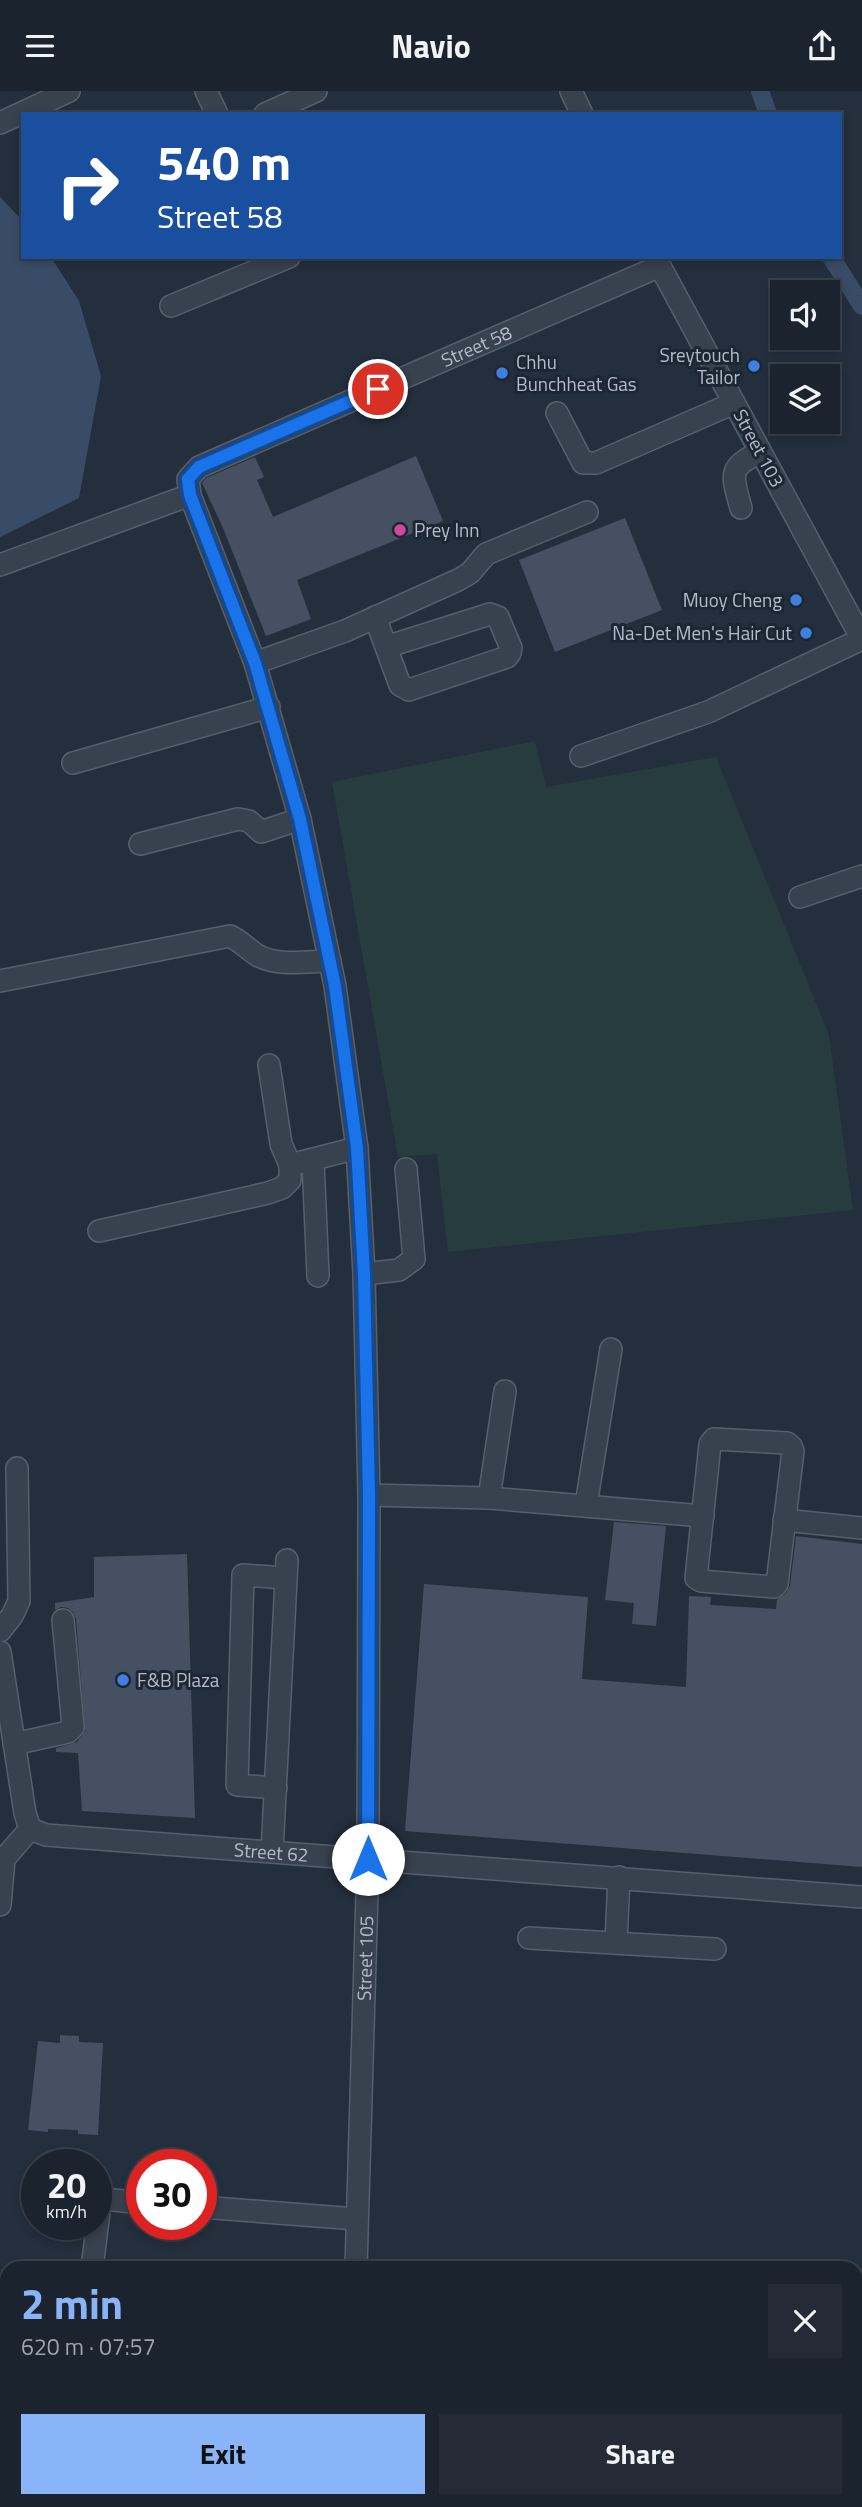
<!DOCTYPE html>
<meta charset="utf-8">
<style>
:root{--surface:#1b232e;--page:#242b36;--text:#f1f3f6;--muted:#a0a4aa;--line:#39404a;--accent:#8ab4f8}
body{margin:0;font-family:"Titillium Web",sans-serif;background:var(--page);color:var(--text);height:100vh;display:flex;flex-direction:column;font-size:26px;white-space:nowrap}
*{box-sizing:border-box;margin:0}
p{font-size:23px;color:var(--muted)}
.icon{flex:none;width:38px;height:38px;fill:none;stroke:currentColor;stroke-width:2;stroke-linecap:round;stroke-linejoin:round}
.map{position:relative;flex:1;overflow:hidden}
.drawer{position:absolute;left:0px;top:2170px;width:863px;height:247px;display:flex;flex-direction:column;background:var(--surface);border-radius:21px 21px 0 0;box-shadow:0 4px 10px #0003,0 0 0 2px var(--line)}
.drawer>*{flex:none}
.guide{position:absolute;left:21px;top:21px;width:821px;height:147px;border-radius:0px;box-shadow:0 4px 10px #0003,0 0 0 2px var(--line);background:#1a4fa0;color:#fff;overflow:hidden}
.controls{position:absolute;left:770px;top:189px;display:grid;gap:14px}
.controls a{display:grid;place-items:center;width:70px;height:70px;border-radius:0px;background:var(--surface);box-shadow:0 4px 10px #0003,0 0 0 2px var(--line);font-size:35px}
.speed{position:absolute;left:21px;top:2058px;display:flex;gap:14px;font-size:35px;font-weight:700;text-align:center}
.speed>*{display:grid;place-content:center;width:91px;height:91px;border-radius:50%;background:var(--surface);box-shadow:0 4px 10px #0003,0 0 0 2px var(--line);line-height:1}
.speed small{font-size:18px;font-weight:400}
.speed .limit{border:10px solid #d22;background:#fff;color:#111}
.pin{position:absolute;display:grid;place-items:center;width:60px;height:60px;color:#fff;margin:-30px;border:4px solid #fff;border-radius:50%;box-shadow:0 2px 7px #0007}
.me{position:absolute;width:77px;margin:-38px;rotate:0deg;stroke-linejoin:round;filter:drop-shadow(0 0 5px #0008)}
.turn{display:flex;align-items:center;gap:24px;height:147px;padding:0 21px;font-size:32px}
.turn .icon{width:91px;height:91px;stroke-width:2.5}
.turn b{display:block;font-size:49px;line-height:60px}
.round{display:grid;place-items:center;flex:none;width:74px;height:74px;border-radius:0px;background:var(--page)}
.head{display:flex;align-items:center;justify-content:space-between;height:119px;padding:0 21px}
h1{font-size:42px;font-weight:700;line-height:52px;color:var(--accent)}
.action{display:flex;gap:14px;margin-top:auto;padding:14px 21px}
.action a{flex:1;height:80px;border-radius:0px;background:var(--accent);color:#111;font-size:28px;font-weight:700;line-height:80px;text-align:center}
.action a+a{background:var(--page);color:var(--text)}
header{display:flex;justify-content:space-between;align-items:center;height:91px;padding:0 21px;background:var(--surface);font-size:32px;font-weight:700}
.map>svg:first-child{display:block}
.green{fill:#263c3f}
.water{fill:#394c67}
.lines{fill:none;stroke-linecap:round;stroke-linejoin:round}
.canal{stroke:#394c67;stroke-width:18}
.building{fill:#455162}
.minor-casing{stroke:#565f6c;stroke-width:24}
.minor{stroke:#38414e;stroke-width:21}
.route-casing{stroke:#114b97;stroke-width:18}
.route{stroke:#1a73e8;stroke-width:12}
.shop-dot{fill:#3f7fe0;stroke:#1d2633;stroke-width:2.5}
.hotel-dot{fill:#d1479c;stroke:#1d2633;stroke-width:2.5}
.labels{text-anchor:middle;stroke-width:6;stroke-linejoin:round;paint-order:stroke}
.street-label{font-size:19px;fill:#b4bcc9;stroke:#1d2633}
.poi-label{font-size:19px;fill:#b4bcc9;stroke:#1d2633;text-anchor:end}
</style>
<header><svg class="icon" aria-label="menu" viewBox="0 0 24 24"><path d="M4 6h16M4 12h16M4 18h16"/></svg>Navio<svg class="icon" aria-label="share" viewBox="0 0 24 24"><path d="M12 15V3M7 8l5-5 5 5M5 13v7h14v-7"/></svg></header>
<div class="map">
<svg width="862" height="2416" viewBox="0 0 862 2416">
<rect width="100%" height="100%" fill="#242f3e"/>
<path class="green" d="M535,650L546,696L716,666L829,944L853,1119L448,1161L437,1063L398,1066L332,691Z"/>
<path class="water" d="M0,106L23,130V166H51L79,210L101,285L79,407L0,446Z"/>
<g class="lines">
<path class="canal" d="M760,0L768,23
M831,166L862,215"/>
</g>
<path class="building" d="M416,365L443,430L297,489L311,528L266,545L223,437L202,392L206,387L255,366L264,386L257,389L273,426Z
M625,427L662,519L555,561L519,469Z
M614,1431L666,1435L656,1535L632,1533L634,1512L605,1509Z
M796,1445L862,1453V1776L405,1740L424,1493L588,1506L582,1588L686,1596L689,1505L711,1506L710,1514L776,1518L777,1509L786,1502L790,1495Z
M187,1463L195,1727L82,1720L78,1662L56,1661V1657L77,1651L85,1640L76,1528L73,1521L68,1517L61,1516L55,1519V1512L94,1506V1466Z
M60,1944L79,1945V1951L103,1952L98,2044L78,2043V2039L48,2038V2041L28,2039L38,1950L60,1952Z"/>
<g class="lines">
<defs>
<g id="minor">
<path d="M206,0L217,23"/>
<path d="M571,0L582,23"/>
<path d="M265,23L316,0"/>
<path d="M0,32L69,0"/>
<path d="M171,215L289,166"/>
<path d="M557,322L583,372H596L734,312"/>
<path d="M741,417C732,384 727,377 760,361"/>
<path d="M0,474L190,404"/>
<path d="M375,526L400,594L409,599L507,566L510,562L511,557L498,526L490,523L386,556"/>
<path d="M255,572L345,540L458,489L470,482L486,463L587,421"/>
<path d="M581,665L708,621L862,548L655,166"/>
<path d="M73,672L269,616"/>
<path d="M140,753L238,728L249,730L261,741L300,728"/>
<path d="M800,806L862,785"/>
<path d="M0,890L230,845C241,850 247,858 257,864C277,876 308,870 330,870"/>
<path d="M269,974L281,1053L290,1074L357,1057"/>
<path d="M313,1069L318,1185"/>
<path d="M99,1140L268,1102L282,1097L290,1089V1074"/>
<path d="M364,1183L399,1179L414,1168L406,1078"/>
<path d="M714,1348L787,1352L791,1355L793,1360L777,1493L774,1496L701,1490L696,1487L710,1353Z"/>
<path d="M369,1404L489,1407L703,1425"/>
<path d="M489,1407L505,1300"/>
<path d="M586,1414L611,1258"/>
<path d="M784,1429L862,1437"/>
<path d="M0,1540L12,1525L19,1510L17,1377"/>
<path d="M0,1561L25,1722L30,1738"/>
<path d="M14,1653L68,1641L73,1636L63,1529"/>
<path d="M276,1697L237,1694L243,1484L286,1487"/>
<path id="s1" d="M30,1738L46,1744L862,1806"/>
<path d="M272,1761L287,1469"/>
<path d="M0,1814L4,1768L30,1738"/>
<path d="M529,1847L715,1858"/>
<path d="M616,1851L619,1786"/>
<path d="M201,2116L356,2128"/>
<path d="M92,2177L100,2113L104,2108L142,2112"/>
<path id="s2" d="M356,2177L368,1768L369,1404L364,1183L357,1057L335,895L300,728L255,572L190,404L188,388L199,376L660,175"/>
<path d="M856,2345L862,2326"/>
<path d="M808,2410L832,2416"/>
<path d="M356,2416V2410"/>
<path d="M647,2416V2410"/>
</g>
</defs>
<use href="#minor" class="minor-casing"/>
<use href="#minor" class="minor"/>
</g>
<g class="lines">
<defs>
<path id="route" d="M368,1768L369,1404L364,1183L357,1057L335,895L300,728L255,572L190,404L188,388L199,376L378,298"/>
</defs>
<use href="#route" class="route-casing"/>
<use href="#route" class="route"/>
</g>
<g class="shop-dot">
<circle cx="754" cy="275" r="7"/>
<circle cx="502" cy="282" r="7"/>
<circle cx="796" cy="509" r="7"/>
<circle cx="806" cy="542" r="7"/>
<circle cx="123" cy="1589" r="7"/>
</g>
<circle class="hotel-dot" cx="400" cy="439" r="7"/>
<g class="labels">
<g class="street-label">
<text dy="7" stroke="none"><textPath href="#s2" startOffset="2132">Street 58</textPath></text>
<text transform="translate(759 357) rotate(62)" y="7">Street 103</text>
<text dy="7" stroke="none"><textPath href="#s1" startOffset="243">Street 62</textPath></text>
<text dy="7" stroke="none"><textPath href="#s2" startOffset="310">Street 105</textPath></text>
</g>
<g class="poi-label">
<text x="740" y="271">Sreytouch<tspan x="740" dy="22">Tailor</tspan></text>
<text x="516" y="278" text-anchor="start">Chhu<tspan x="516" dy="22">Bunchheat Gas</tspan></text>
<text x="414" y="446" text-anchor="start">Prey Inn</text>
<text x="782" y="516">Muoy Cheng</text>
<text x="792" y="549">Na-Det Men's Hair Cut</text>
<text x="137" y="1596" text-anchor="start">F&amp;B Plaza</text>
</g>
</g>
</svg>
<div class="controls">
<a><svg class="icon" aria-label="sound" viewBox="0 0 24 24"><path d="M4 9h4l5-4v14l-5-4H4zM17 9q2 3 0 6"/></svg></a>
<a><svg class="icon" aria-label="layers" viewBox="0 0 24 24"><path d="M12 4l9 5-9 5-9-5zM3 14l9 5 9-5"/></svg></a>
</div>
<div class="speed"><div>20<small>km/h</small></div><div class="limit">30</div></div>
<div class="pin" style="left:378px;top:298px;background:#d93025"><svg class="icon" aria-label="arrive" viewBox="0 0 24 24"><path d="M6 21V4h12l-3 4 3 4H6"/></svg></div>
<svg class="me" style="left:368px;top:1768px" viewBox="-20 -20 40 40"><circle r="19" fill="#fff"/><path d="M0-13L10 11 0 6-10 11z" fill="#1a73e8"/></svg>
<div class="guide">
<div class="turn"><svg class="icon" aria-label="right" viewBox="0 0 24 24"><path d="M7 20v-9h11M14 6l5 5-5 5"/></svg><div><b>540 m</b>Street 58</div></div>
</div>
<section class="drawer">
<div class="head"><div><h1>2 min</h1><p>620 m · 07:57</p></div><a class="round"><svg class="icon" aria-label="close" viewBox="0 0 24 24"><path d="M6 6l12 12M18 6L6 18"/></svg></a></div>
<div class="action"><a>Exit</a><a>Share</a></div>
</section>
</div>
